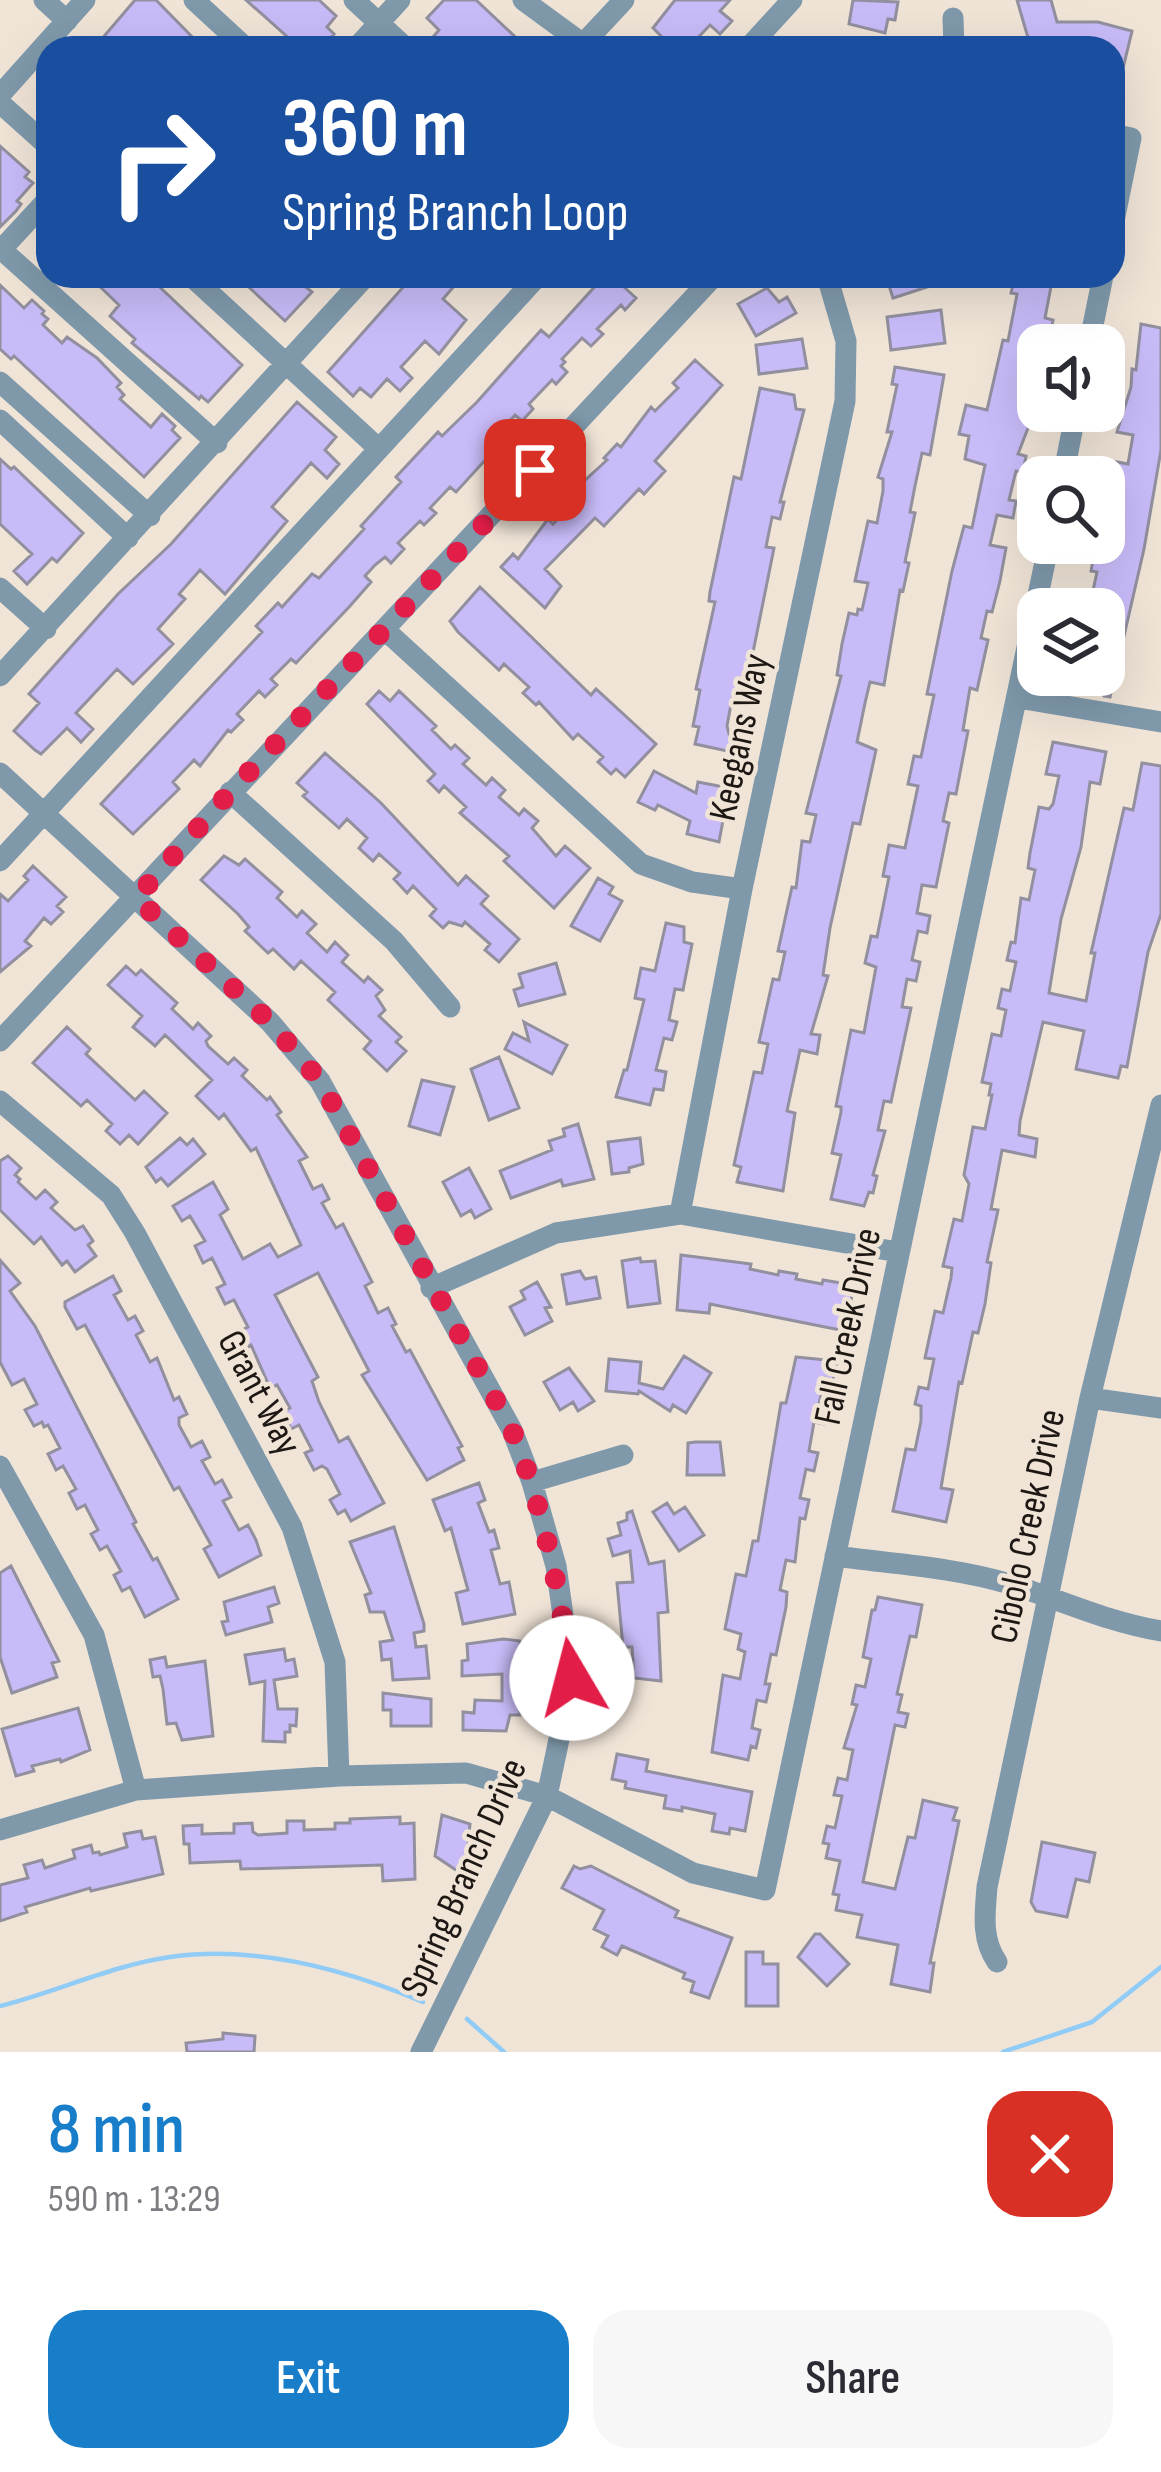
<!DOCTYPE html>
<meta charset="utf-8">
<style>
:root{--surface:#fff;--page:#f7f7f7;--text:#2b2b33;--muted:#7c7c81;--accent:#187ec9}
body{margin:0;font-family:"Sofia Sans Condensed",sans-serif;background:var(--page);color:var(--text);height:100vh;display:flex;flex-direction:column;font-size:45px;white-space:nowrap}
*{box-sizing:border-box;margin:0}
p{font-size:39px;color:var(--muted)}
.icon{flex:none;width:66px;height:66px;fill:none;stroke:currentColor;stroke-width:2;stroke-linecap:round;stroke-linejoin:round}
.map{position:relative;height:2052px;overflow:hidden}
.panel{display:flex;flex-direction:column;background:var(--surface);flex:1}
.panel>*{flex:none}
.banner{position:absolute;left:36px;top:36px;width:1089px;height:252px;border-radius:36px;box-shadow:0 12px 48px #0002;background:#1a4fa0;color:#fff;overflow:hidden}
.buttons{position:absolute;left:1017px;top:324px;display:grid;gap:24px}
.buttons a{display:grid;place-items:center;width:108px;height:108px;border-radius:24px;background:var(--surface);box-shadow:0 12px 48px #0002;font-size:60px}
.pin{position:absolute;display:grid;place-items:center;width:102px;height:102px;color:#fff;margin:-51px;border-radius:24px;box-shadow:0 6px 18px #0006}
.me{position:absolute;width:132px;margin:-66px;rotate:352deg;stroke-linejoin:round;filter:drop-shadow(0 0 9px #0008)}
.turn{display:flex;align-items:center;gap:42px;height:252px;padding:0 48px;font-size:54px}
.turn .icon{width:156px;height:156px;stroke-width:2.5}
.turn b{display:block;font-size:84px;line-height:102px}
.round{display:grid;place-items:center;flex:none;width:126px;height:126px;border-radius:36px;background:var(--page)}
.head{display:flex;align-items:center;justify-content:space-between;height:204px;padding:0 48px}
h1{font-size:72px;font-weight:600;line-height:90px;color:var(--accent)}
.primary-button{display:flex;gap:24px;margin-top:auto;padding:24px 48px}
.primary-button a{flex:1;height:138px;border-radius:36px;background:var(--accent);color:#fff;font-size:48px;font-weight:600;line-height:138px;text-align:center}
.primary-button a+a{background:var(--page);color:var(--text)}
.map>svg:first-child{display:block}
.lines{fill:none;stroke-linecap:round;stroke-linejoin:round}
.stream{stroke:#91ccf7;stroke-width:4.5}
.building{fill:#c9bbf8;stroke:#928f9e;stroke-width:3}
.minor{stroke:#7f99ab;stroke-width:21}
.route{stroke:#e11d48;stroke-width:21;stroke-dasharray:0 37.8}
.labels{text-anchor:middle;stroke-width:9;stroke-linejoin:round;paint-order:stroke}
.street-label{font-size:39px;fill:#1d1814;stroke:#f0e4d7}
</style>
<div class="map">
<svg width="1161" height="2052" viewBox="0 0 1161 2052">
<rect width="100%" height="100%" fill="#f0e4d7"/>
<g class="lines">
<path class="stream" d="M0,2006C56,1992 113,1965 170,1957C255,1945 345,1969 423,2002
M467,2019L504,2052
M1003,2052L1092,2022L1161,1967"/>
</g>
<path class="building" d="M135,0H156L203,48H94Z
M246,0H319L336,16L327,27L334,34L321,48H300Z
M444,0H476L527,48H445L433,37L439,30L427,18Z
M675,0H730L720,11L732,21L720,34L710,25L688,48H649L661,36L653,28Z
M853,0L898,2L895,20L888,19L885,33L849,24Z
M1017,0H1051L1057,22H1098L1132,31L1118,89L1113,88V48H1031Z
M0,146L29,172L25,177L33,183L17,201L21,204L16,211L0,227Z
M89,276H148L242,365L208,402L201,396L199,399L132,343L135,339L110,316L119,305Z
M237,276H318L307,288L312,292L285,321Z
M413,276H463L443,299L466,320L439,354L425,341L401,367L412,378L400,391L387,379L371,397L360,388L353,396L328,372Z
M590,276H634L624,287L636,298L625,310L621,305L597,329L603,334L591,346L582,338L562,359L565,362L561,366L567,372L556,384L552,380L529,404L533,409L522,421L515,415L493,439L499,445L456,492L450,487L430,508L436,513L424,525L420,521L398,543L404,549L391,563L385,557L375,565L365,576L371,582L350,606L296,663L291,659L271,679L277,685L265,697L259,691L237,714L243,720L231,732L228,730L200,766L194,760L173,782L179,789L133,834L101,804L262,632L256,626L278,603L282,607L312,574L319,578L364,529L361,526L401,482L396,477L438,432L442,436L477,402L541,330L549,337L598,283Z
M886,276H951L952,279L893,298Z
M1015,276H1053L1045,318L1053,320L1050,338L1042,336L1038,345L1035,410L1018,454L1026,456L1023,472L1016,471L1009,500L1016,501L1013,518L997,515L990,545L1006,548L1000,581L992,612L987,611L981,638L988,640L977,690L970,688L963,730L968,731L956,794L949,793L943,821L949,823L936,887L922,885L917,913L930,916L927,933L918,931L912,960L920,962L916,981L907,979L902,1007L911,1008L891,1102L884,1101L878,1130L885,1131L873,1175L877,1176L873,1193L869,1192L864,1206L831,1199L841,1155L832,1153L841,1112V1107L836,1106L851,1030L864,1033L876,967L865,963L871,936L877,937L889,877L883,876L889,845L905,848L918,786L908,784L914,756L921,757L934,695L927,694L952,571L964,526L972,528L985,465L965,459L969,436L959,434L966,405L987,410L1003,340L1008,341L1017,294L1011,293Z
M0,285L24,308L32,300L44,311L42,314L48,319L43,325L62,343L67,337L97,358L121,383L117,387L124,395L120,399L151,427L162,414L175,426L172,430L180,438L144,477L14,356L11,359L0,349Z
M767,288L779,302L787,297L796,313L756,336L738,304Z
M941,310L945,343L891,350L887,317Z
M1141,324L1161,328V450L1144,549L1110,697L1104,696V609H1089L1097,572L1091,571L1094,554L1069,548V543H1104V507L1112,509L1117,479L1109,477L1112,461L1128,464L1133,435L1117,432L1131,387L1132,369L1136,370Z
M802,339L807,368L759,374L756,345Z
M695,360L722,385L655,461L665,471L644,494L639,489L604,526L595,518L545,569L561,586L545,608L501,567L513,554L518,559L548,519L553,524L576,500L570,494L607,460L604,458L617,444L621,447L651,407L655,411L678,388L673,383Z
M895,367L944,375L930,455L922,453L915,486L910,512L915,513L905,562L909,563L903,591L900,590L884,685L870,682L865,703L857,742L876,750L860,824L853,823L830,928L823,975L828,976L811,1034L820,1035L817,1054L800,1050L787,1111L795,1113L783,1191L737,1182L741,1167L734,1165L754,1072L762,1073L768,1044L759,1042L773,979L779,980L785,952L778,951L792,887L796,888L802,841L810,842L816,815L806,813L841,676L837,675L842,644L849,613L857,615L858,609L862,610L868,583L855,581L868,521L877,523L883,491V479L878,477L892,432H887L897,385L892,384Z
M760,388L794,395L796,409L804,410L780,502H784L780,519L772,517L766,547L774,548L743,702L732,699L727,726L729,734L735,735L732,752L695,744L699,727L693,726L700,690L696,689L715,602L709,601L710,592L734,477L741,479Z
M297,402L336,437L325,450L339,464L327,478L311,463L272,507L287,521L225,594L200,570L179,594L185,599L158,629L173,644L133,684L117,669L76,713L93,729L81,742L67,728L41,754L35,750L14,731L39,703L29,694L118,594L171,544Z
M0,459L11,469L14,467L83,533L57,562L52,558L27,584L14,571L32,554L0,524Z
M480,587L591,695L596,689L656,744L625,777L616,769L611,774L598,762L603,757L578,734L573,739L539,702L536,705L523,693L529,687L504,664L499,670L458,632L450,621Z
M379,691L390,701L399,691L436,726L432,730L451,749L455,745L469,758L463,764L486,785L492,778L505,790L499,797L519,815L524,809L538,821L532,828L556,856L565,846L590,868L554,908L504,861L509,856L460,813L466,807L444,786L439,792L428,781L435,774L367,704Z
M1053,742L1106,752L1100,784L1090,782L1081,847L1061,919L1049,993L1086,1001L1095,953H1091L1124,808L1133,810L1142,763L1161,766V914L1148,952L1127,1067L1121,1066L1118,1078L1076,1069L1084,1031L1043,1022L1020,1121L1019,1135L1037,1139L1035,1157L1002,1150L991,1209L998,1210L987,1262L991,1263L985,1304L978,1333L973,1332L962,1383L959,1382L941,1488L953,1490L946,1522L893,1511L906,1449L915,1450L921,1421V1406L915,1404L919,1387L928,1389L934,1359L925,1358L935,1311L943,1313L951,1278L952,1268L943,1266L954,1219L962,1221L969,1184L964,1175L973,1127L985,1129L992,1095H989L991,1084L982,1082L992,1034L1001,1036L1006,1010L998,1008L1002,989L1010,991L1016,962L1007,960L1011,942L1015,943L1021,898L1029,900L1035,870L1028,868L1030,853L1039,807L1049,809L1053,804L1059,776L1046,774Z
M325,753L381,803L458,885L466,876L488,896L481,904L519,939L499,962L485,950L490,944L465,922L462,926L449,922L443,928L430,916L436,909L413,886L407,893L394,879L400,873L379,854L373,861L359,848L367,838L347,819L339,828L303,796L307,792L297,783Z
M654,771L696,793L698,782L729,788L719,842L687,834L690,821L658,805L655,810L638,802Z
M224,856L239,865L245,859L282,892L277,898L297,917L302,911L316,924L307,933L327,952L335,942L348,955L342,962L364,982L368,977L382,990L376,996L385,1010L379,1016L401,1037L396,1042L406,1051L387,1071L364,1049L371,1041L328,1000L335,992L301,961L294,969L273,949L268,953L245,931L249,927L238,914L201,880Z
M33,866L66,897L57,906L63,912L51,924L44,918L25,941L31,946L0,972V894L8,901L28,880L24,876Z
M598,878L613,887L609,894L622,901L600,941L571,926Z
M666,923L684,927V942L692,944L683,990L675,989L669,1020L677,1022L672,1040L664,1038L656,1070L666,1072L663,1090L654,1089L650,1105L616,1097L624,1070H627L644,1000L635,998L641,968L655,971Z
M556,963L565,994L519,1006L514,990L523,987L519,974Z
M126,966L136,975L141,970L177,1003L172,1009L193,1029L198,1023L211,1036L206,1041L208,1046L228,1064L234,1058L247,1070L242,1076L267,1100L270,1097L281,1112L277,1115L307,1157L299,1161L313,1189L322,1185L329,1199L322,1203L336,1228L343,1224L372,1282L365,1286L378,1313L388,1308L396,1324L392,1326L406,1352L410,1350L462,1446L458,1448L464,1460L427,1480L362,1375L369,1371L318,1273L275,1295L318,1377L312,1381L319,1402L339,1442L348,1437L384,1503L351,1521L345,1510L338,1514L330,1500L340,1494L327,1469L322,1466L314,1470L305,1453L312,1450L299,1425L291,1429L283,1412L290,1408L277,1385L270,1388L251,1345L248,1347L240,1331L248,1327L234,1300L225,1304L217,1288L225,1284L212,1258L203,1263L195,1246L205,1241L190,1216L182,1221L173,1206L213,1182L228,1209L220,1215L243,1259L270,1244L278,1257L301,1245L256,1148L251,1151L224,1114L219,1119L196,1096L212,1080L165,1035L155,1046L133,1027L142,1016L108,985Z
M524,1022L567,1045L552,1074L505,1049L513,1033L529,1041Z
M67,1027L90,1049L86,1054L135,1100L144,1091L167,1113L138,1144L129,1135L120,1144L106,1131L112,1124L87,1100L81,1106L33,1063Z
M499,1057L519,1108L489,1120L471,1069Z
M422,1080L454,1087L440,1135L409,1126Z
M578,1124L594,1179L563,1186L561,1180L511,1198L500,1171L552,1150L549,1141L565,1136L563,1129Z
M180,1138L187,1145L193,1139L205,1154L168,1186L161,1178L156,1182L146,1167Z
M640,1138L643,1164L629,1168V1172L612,1174L608,1142Z
M8,1156L21,1168L15,1175L20,1179L18,1182L36,1199L45,1190L57,1202L51,1208L75,1230L83,1226L93,1241L88,1245L96,1256L75,1272L67,1261L62,1265L41,1237L34,1244L0,1210V1161Z
M469,1168L491,1209L475,1218L471,1210L461,1216L443,1182Z
M681,1255L751,1264L750,1269L778,1275L779,1271L797,1274L796,1279L822,1284L823,1280L841,1283L840,1288L853,1290L845,1331L710,1304L709,1313L677,1310Z
M640,1258L641,1262L655,1261L660,1303L628,1307L622,1261Z
M0,1260L20,1283L10,1291L35,1326L136,1522L133,1524L153,1560L157,1558L178,1599L145,1617L130,1587L122,1591L114,1575L121,1571L107,1546L100,1550L91,1534L98,1530L85,1505L77,1509L69,1493L76,1489L63,1466L56,1470L48,1454L60,1448L48,1425L44,1427L42,1422L34,1426L25,1410L37,1404L24,1379L12,1385L0,1362Z
M580,1271L585,1279L596,1277L600,1298L567,1304L562,1275Z
M113,1276L121,1291L114,1295L128,1320L135,1316L143,1331L136,1335L150,1362L157,1358L174,1400L179,1397L187,1414L179,1418V1425L191,1447L202,1441L210,1457L202,1461L215,1484L222,1480L231,1497L223,1501L239,1530L248,1525L256,1540L261,1555L219,1577L204,1549L211,1545L179,1487L174,1490L85,1325L77,1329L65,1307V1302Z
M537,1282L551,1307L545,1308L552,1321L525,1335L510,1307L525,1299L521,1291Z
M684,1356L711,1373L686,1413L673,1405L670,1411L639,1391L638,1394L606,1391L609,1359L641,1362L639,1383L663,1389Z
M796,1357L837,1361L833,1380L825,1378L819,1404L827,1406L824,1424L814,1422L809,1451L818,1453L814,1471L806,1469L800,1498L809,1500L805,1519L800,1518L795,1562L786,1560L780,1590L787,1592L786,1607L776,1655L771,1654L765,1684H770L766,1702L757,1700L752,1728L760,1730L756,1748L751,1746L748,1760L712,1752L723,1675L740,1679L745,1652L738,1649L741,1634L725,1629L736,1574L746,1576L753,1541H758L781,1403H786Z
M569,1368L594,1401L578,1411L573,1402L560,1410L544,1382Z
M695,1442H720L724,1475H687L688,1443Z
M479,1483L485,1500L478,1503L489,1532L494,1530L499,1548L491,1550L500,1584L509,1582L515,1614L463,1624L456,1593L468,1590L451,1528L445,1531L433,1500Z
M667,1503L674,1514L685,1507L704,1535L679,1551L653,1512Z
M632,1511L649,1564L664,1561L668,1612L658,1613L661,1681L634,1678L632,1647H623L617,1583L633,1582L630,1551L613,1556L608,1539L621,1535L618,1523L627,1520V1513Z
M394,1527L424,1624V1631L414,1633L416,1647L426,1646L429,1678L393,1680L391,1659L382,1660L380,1642L393,1640L384,1612H370L365,1595L371,1593L350,1542Z
M11,1566L59,1661L52,1663L57,1677L12,1693L0,1657V1573Z
M274,1587L279,1603L268,1607L272,1622L226,1635L222,1622L228,1621L224,1602Z
M878,1597L922,1605L916,1637L910,1636L897,1694L902,1695L898,1712L908,1714L905,1727L895,1725L863,1882L895,1889L908,1837L915,1838L923,1800L957,1808L953,1820L959,1821L930,1963H934L930,1992L891,1984L898,1945L857,1937L862,1915L836,1910L839,1895L833,1894L840,1861L826,1858L829,1844L823,1843L827,1826L835,1828L842,1796L834,1795L838,1778L847,1780L853,1750L844,1748L857,1705L852,1704L856,1685L865,1687L871,1659L863,1657L872,1610H875Z
M503,1639L520,1641L521,1658H514L520,1715H510L506,1731L463,1730V1712L474,1713L475,1700L502,1701V1674L462,1676V1661L468,1660L467,1644Z
M284,1649L286,1661L294,1659L297,1676L274,1680L278,1709H297L296,1726L290,1725V1732H285V1742L263,1741L265,1681L250,1684L245,1655Z
M165,1657L167,1667L205,1661L213,1736L182,1740L176,1723L167,1724L163,1689L160,1676L153,1677L150,1660Z
M383,1693L431,1699V1726H391V1710H383Z
M78,1708L90,1750L61,1762L60,1759L32,1766L34,1771L16,1776L2,1729Z
M617,1754L648,1760L646,1771L752,1792L745,1831L730,1828L729,1834L712,1831L715,1814L682,1807V1811L664,1808L666,1796L625,1788L626,1782L612,1779Z
M442,1815L470,1824L465,1876L435,1856Z
M400,1817V1824L414,1823L415,1879L383,1881L382,1865L241,1869L240,1861L190,1863L189,1844H184L183,1826L202,1825V1834L234,1833V1824L252,1823L253,1832L258,1835L287,1833V1821H304V1830L335,1829V1823H350V1819Z
M141,1831L143,1839L155,1837L163,1874L91,1891L90,1888L25,1907L27,1912L0,1921V1885L28,1878L24,1865L42,1860L45,1868L75,1858L73,1850L91,1845L93,1853L99,1852L100,1855L127,1847L124,1834Z
M1042,1842L1095,1853L1089,1882L1076,1879L1067,1917L1036,1911L1031,1902Z
M574,1866L580,1869L591,1866L678,1911L675,1917L732,1938L709,1998L691,1992L694,1982L683,1978L685,1973L622,1946L617,1955L602,1947L608,1936L594,1929L604,1910L562,1888Z
M815,1934H820L849,1964L827,1986L798,1957Z
M746,1952H763V1964H778V2006H746Z
M223,2033L255,2036L254,2052H187L186,2043L223,2039Z"/>
<g class="lines">
<path class="minor" d="M44,0L67,21
M194,0L246,48
M354,0L406,48
M523,0L583,44L624,0
M953,18L954,48
M356,48L400,0
M748,48L792,0
M0,95L85,0
M0,103L48,146
M1113,134L1131,138L1113,226
M2,250L217,443
M0,251L48,199
M191,276L379,449
M1089,345L1103,276
M0,382L150,516
M0,420L128,538
M1063,477L1076,411
M0,588L46,629
M385,630L641,864L692,882L742,889
M0,676L366,276
M1018,698L1161,722
M0,773L270,1022L320,1081L512,1430L532,1482L556,1566L572,1678L547,1796L421,2052
M230,792L394,941L450,1007
M0,861L538,276
M0,1041L714,276
M0,1101L111,1195L135,1233L292,1527L335,1662L339,1776
M680,1214L742,889L845,401L846,341L827,276
M431,1288L556,1233L680,1214L898,1252
M1090,1398L1161,1408
M0,1466L94,1635L136,1790
M532,1482L623,1455
M835,1556C893,1564 954,1567 1010,1584C1061,1600 1107,1622 1161,1631
M0,1830L136,1790L339,1776L466,1773L547,1796L693,1873L765,1890L1049,543
M997,1962C981,1939 985,1913 987,1887L1090,1398L1161,1105"/>
</g>
<g class="lines">
<path class="route" d="M535,470L230,792L136,898L270,1022L320,1081L512,1430C545,1513 559,1590 572,1678"/>
</g>
<g class="labels">
<g class="street-label">
<text transform="translate(738 737) rotate(-78)" y="14">Keegans Way</text>
<text transform="translate(846 1326) rotate(-78)" y="14">Fall Creek Drive</text>
<text transform="translate(261 1392) rotate(62)" y="14">Grant Way</text>
<text transform="translate(1026 1526) rotate(-78)" y="14">Cibolo Creek Drive</text>
<text transform="translate(462 1877) rotate(-66)" y="14">Spring Branch Drive</text>
</g>
</g>
</svg>
<div class="buttons">
<a><svg class="icon" aria-label="sound" viewBox="0 0 24 24"><path d="M4 9h4l5-4v14l-5-4H4zM17 9q2 3 0 6"/></svg></a>
<a><svg class="icon" aria-label="search" viewBox="0 0 24 24"><circle cx="10" cy="10" r="6"/><path d="M15 15l6 6"/></svg></a>
<a><svg class="icon" aria-label="layers" viewBox="0 0 24 24"><path d="M12 4l9 5-9 5-9-5zM3 14l9 5 9-5"/></svg></a>
</div>
<div class="pin" style="left:535px;top:470px;background:#d93025"><svg class="icon" aria-label="arrive" viewBox="0 0 24 24"><path d="M6 21V4h12l-3 4 3 4H6"/></svg></div>
<svg class="me" style="left:572px;top:1678px" viewBox="-20 -20 40 40"><circle r="19" fill="#fff"/><path d="M0-13L10 11 0 6-10 11z" fill="#e11d48"/></svg>
<div class="banner">
<div class="turn"><svg class="icon" aria-label="right" viewBox="0 0 24 24"><path d="M7 20v-9h11M14 6l5 5-5 5"/></svg><div><b>360 m</b>Spring Branch Loop</div></div>
</div>
</div>
<section class="panel">
<div class="head"><div><h1>8 min</h1><p>590 m · 13:29</p></div><a class="round" style="background:#d93025;color:#fff"><svg class="icon" aria-label="close" viewBox="0 0 24 24"><path d="M6 6l12 12M18 6L6 18"/></svg></a></div>
<div class="primary-button"><a>Exit</a><a>Share</a></div>
</section>
